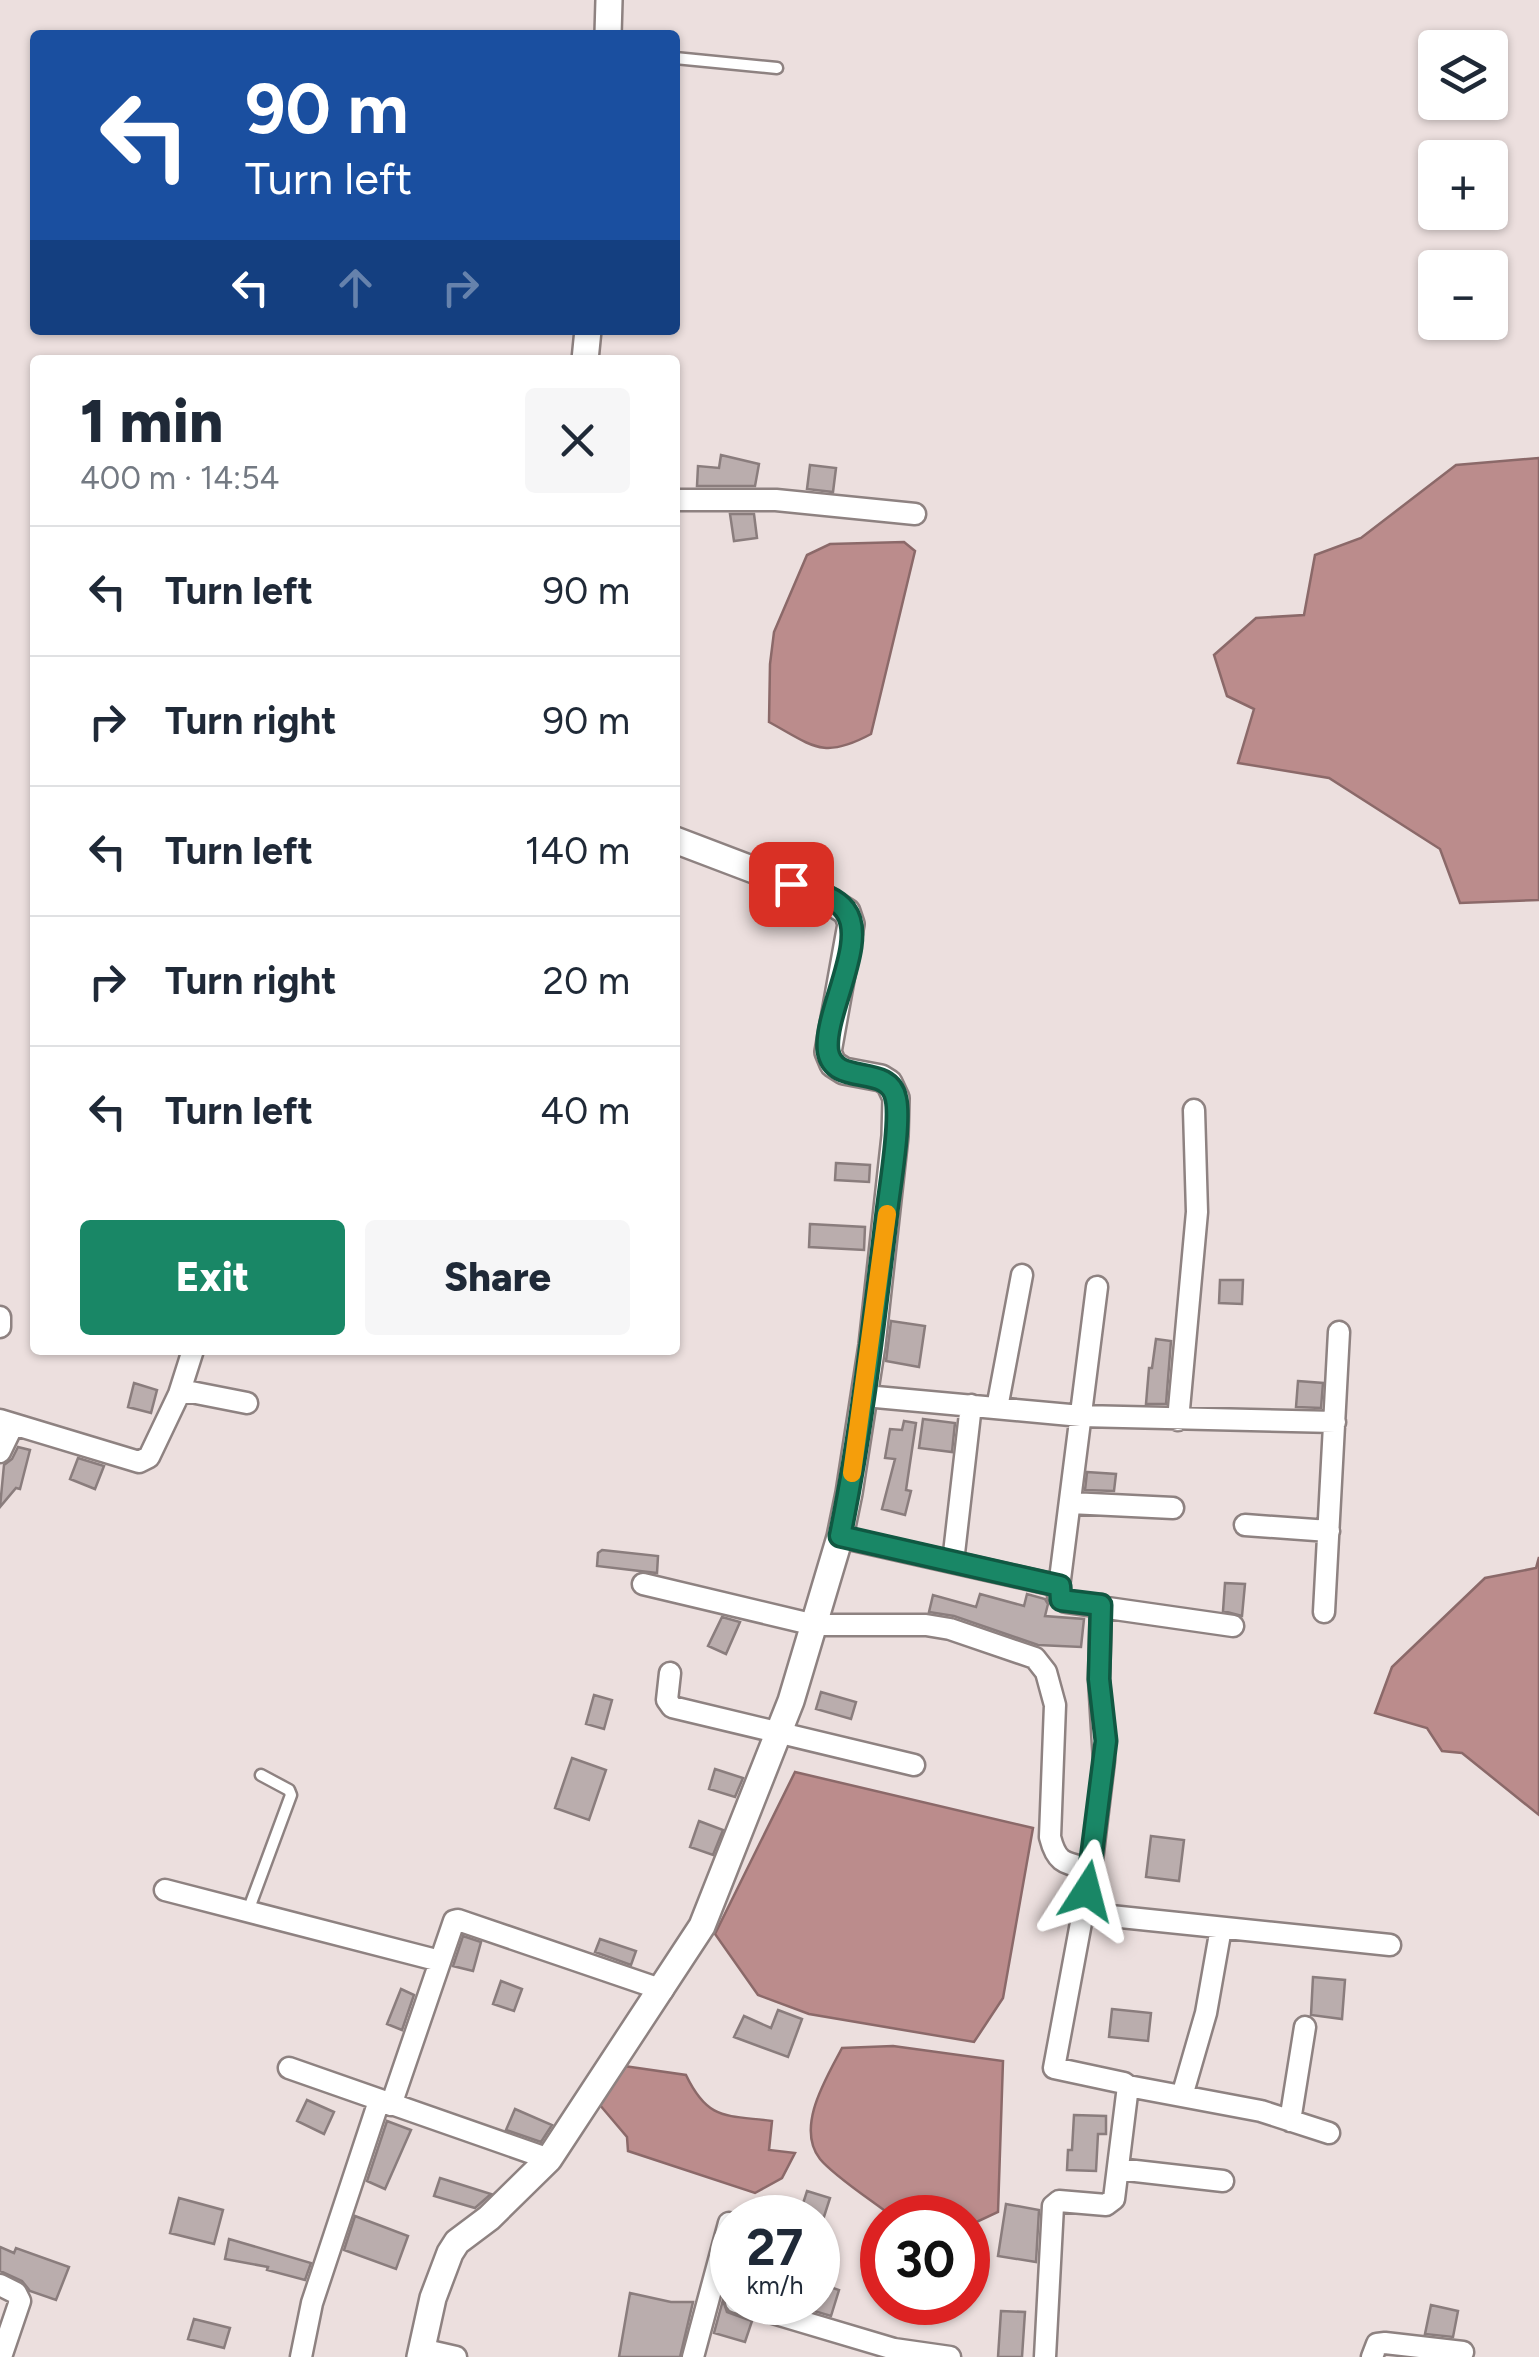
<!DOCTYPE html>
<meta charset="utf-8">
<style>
:root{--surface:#fff;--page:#f6f6f7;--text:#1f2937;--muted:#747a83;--line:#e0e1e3;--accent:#198766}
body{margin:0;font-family:Figtree,sans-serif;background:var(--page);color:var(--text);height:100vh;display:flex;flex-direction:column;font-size:38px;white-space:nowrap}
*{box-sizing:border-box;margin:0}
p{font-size:32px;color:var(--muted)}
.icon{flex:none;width:55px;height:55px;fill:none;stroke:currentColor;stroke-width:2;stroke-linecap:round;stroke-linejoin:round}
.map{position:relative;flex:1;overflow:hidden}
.details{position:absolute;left:30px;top:355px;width:650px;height:1000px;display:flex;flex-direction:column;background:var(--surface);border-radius:10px;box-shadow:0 2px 8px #0004}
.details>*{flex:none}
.top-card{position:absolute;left:30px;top:30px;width:650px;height:305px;border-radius:10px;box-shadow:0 2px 8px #0004;background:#1a4fa0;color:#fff;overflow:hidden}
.fabs{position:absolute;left:1418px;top:30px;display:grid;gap:20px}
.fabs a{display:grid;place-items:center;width:90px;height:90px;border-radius:10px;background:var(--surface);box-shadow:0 2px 8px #0004;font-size:50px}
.speed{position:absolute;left:710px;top:2195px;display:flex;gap:20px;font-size:50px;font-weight:700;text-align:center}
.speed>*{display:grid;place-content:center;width:130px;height:130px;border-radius:50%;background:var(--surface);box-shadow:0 2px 8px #0004;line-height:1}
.speed small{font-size:25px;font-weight:400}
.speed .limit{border:15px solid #d22;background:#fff;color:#111}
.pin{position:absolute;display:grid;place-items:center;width:85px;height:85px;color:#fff;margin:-42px;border-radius:20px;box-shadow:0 5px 15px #0006}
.me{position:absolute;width:110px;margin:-55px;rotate:9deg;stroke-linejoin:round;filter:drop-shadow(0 0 8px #0008)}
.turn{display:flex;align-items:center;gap:35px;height:210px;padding:0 50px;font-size:45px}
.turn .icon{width:130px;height:130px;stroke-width:2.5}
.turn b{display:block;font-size:70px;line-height:85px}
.lanes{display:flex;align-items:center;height:95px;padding:0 50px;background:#0003;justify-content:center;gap:50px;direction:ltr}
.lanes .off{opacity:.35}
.round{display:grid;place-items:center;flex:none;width:105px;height:105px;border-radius:10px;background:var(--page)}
.summary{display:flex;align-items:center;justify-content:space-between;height:170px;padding:0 50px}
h1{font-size:60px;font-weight:800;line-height:75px}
.button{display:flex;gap:20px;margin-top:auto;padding:20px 50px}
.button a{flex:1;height:115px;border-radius:10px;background:var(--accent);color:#fff;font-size:40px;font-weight:800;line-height:115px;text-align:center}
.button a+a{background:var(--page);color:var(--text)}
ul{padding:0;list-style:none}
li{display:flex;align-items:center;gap:30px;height:130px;padding:0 50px;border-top:2px solid var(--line)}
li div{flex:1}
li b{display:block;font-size:38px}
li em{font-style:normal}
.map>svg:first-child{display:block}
.water{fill:#bb8c8c;stroke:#8b6969;stroke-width:2.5}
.building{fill:#baadad;stroke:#8a7d7d;stroke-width:2.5}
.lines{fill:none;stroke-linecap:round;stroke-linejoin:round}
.service-casing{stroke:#8e8281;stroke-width:15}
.minor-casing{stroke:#8e8281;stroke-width:25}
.tertiary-casing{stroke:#8e8281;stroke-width:30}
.service{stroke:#fff;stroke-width:10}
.minor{stroke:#fff;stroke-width:20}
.tertiary{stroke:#fff;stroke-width:25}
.route-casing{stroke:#105842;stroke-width:25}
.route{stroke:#198766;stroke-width:18}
.slow{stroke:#f59e0b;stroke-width:18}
</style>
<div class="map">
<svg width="1539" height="2357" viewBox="0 0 1539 2357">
<rect width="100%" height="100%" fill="#ecdfde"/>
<path class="water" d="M1539,458V900L1460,903L1440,849L1329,778L1238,763L1254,709L1227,696L1214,655L1256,618L1304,615L1315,555L1361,538L1456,465Z
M904,542L915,551L871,734C823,760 813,746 769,722L770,664L774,632L807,555L830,544Z
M1539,1557V1815L1462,1753L1442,1751L1427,1728L1375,1713L1392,1667L1485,1578L1536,1568Z
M795,1772L1033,1828L1003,1998L974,2042L809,2014L758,1995L715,1934Z
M893,2046L1003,2061L998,2212L968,2226V2218H902L889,2214C871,2200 834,2176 820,2159C795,2127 827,2077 842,2048Z
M624,2066L686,2075C708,2121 726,2115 772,2121L769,2150L795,2153L782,2178L755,2193L628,2151L627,2137L599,2104Z"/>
<path class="building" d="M721,455L759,464L755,486H697L698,466L719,468Z
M810,465L836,468L833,492L807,489Z
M730,514H754L757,538L734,541Z
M836,1163L870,1165L869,1182L835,1180Z
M810,1224L865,1227L864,1250L809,1247Z
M1220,1280H1243L1242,1304L1219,1303Z
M891,1321L925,1326L919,1367L886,1361Z
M1156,1339L1171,1341L1166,1404H1146L1149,1368H1152Z
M1298,1381L1323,1383L1321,1408L1296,1407Z
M134,1383L157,1390L151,1413L128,1407Z
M923,1419L955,1423L952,1452L919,1448Z
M904,1421L916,1423L906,1490L911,1491L905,1515L882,1509L895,1459L885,1458L890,1429L902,1430Z
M18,1447L30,1450L20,1489L16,1488L0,1507L4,1465L12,1459Z
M78,1458L104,1466L95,1489L70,1479Z
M1087,1472L1116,1474L1114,1491L1085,1490Z
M602,1550L658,1556L657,1573L597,1566L598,1553Z
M1225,1583L1245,1584L1242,1616L1223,1611Z
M980,1594L1024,1606L1027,1594L1045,1599L1048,1604L1045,1616L1084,1619L1081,1647L1038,1645L954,1616L929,1612L933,1595L976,1607Z
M722,1617L740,1622L726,1654L708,1646Z
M821,1692L856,1702L851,1719L816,1709Z
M594,1695L612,1700L604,1729L586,1724Z
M572,1758L606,1770L589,1820L555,1808Z
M715,1769L743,1778L735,1797L709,1789Z
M699,1821L723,1830L713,1855L690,1847Z
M1151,1836L1184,1840L1179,1881L1146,1877Z
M463,1936L481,1942L473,1971L453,1966Z
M600,1939L636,1951L631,1965L595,1952Z
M1313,1977L1345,1980L1342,2019L1311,2015Z
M501,1981L522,1989L514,2011L493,2004Z
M401,1989L414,1995L402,2030L387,2024Z
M1112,2009L1151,2013L1148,2041L1109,2037Z
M778,2010L802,2019L788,2057L734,2037L744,2016L771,2028Z
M307,2100L334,2112L324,2134L297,2121Z
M515,2109L552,2125L541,2142L506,2130Z
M1074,2115L1106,2116V2134H1098L1096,2171L1067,2170L1068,2150H1072Z
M387,2121L411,2130L385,2189L367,2181Z
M440,2178L491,2194L475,2208L434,2196Z
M807,2191L830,2198L822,2223L818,2222V2218L799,2216Z
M179,2198L223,2210L214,2244L170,2233Z
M1006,2204L1039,2210L1036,2262L998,2256Z
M355,2216L408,2236L396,2269L344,2250Z
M229,2239L311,2263L305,2280L267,2270L268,2267L225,2259Z
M0,2247L14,2253L16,2248L69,2267L56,2300L30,2291L22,2281L0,2271Z
M818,2283L839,2290L831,2316L814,2311L818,2302Z
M630,2293L671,2302H693L680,2357H619Z
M723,2300L727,2312L752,2321L745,2342L714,2333Z
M1431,2305L1458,2311L1453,2337L1425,2334Z
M1001,2311L1025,2312L1022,2357H998Z
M194,2319L230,2328L224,2348L188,2339Z"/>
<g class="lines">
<defs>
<path id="service" d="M675,58L777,68
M248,1911L291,1795L289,1790L261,1775"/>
<path id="minor" d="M675,500H776L915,514
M1097,1287L1058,1595L1066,1602L1233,1626
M0,1317V1327
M179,1394L193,1350
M865,1396L1081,1416L1335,1422
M997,1408L1022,1275
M0,1420L139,1462L149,1457L179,1394L191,1392L247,1403
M1178,1420L1197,1212L1194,1110
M0,1452L13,1425
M1070,1503L1173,1508
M1245,1525L1329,1531
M840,1537L1059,1586
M953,1562L971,1405
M643,1584L815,1625H926L950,1629L1035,1658L1046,1672L1055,1705L1050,1837C1057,1865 1066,1863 1091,1869
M1324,1612L1339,1332
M670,1673L667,1700L672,1707L914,1765
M165,1890L440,1961
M1082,1913L1390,1945
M289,2068L549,2159
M1128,2086L1261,2111L1329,2133
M1182,2096L1206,2013L1221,1928
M391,2105L454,1921L458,1920L663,1990
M1290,2121L1305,2027
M1118,2169L1223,2181
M0,2285L16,2293L20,2301L1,2357
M736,2302L894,2349L950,2357
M421,2349L456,2357
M301,2357L312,2303L379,2101
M693,2357L729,2223
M1045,2357L1053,2206L1059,2201L1106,2205L1114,2199L1128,2086L1124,2083L1054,2068L1091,1869L1104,1761L1099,1679L1101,1605
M1372,2357L1377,2344L1385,2343L1463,2352"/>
<path id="tertiary" d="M608,35L609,0
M585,360L588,330
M420,2357L433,2298L450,2253L457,2242L489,2218L549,2159L702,1926L791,1701L840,1537L849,1493L872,1345L895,1136L896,1098L889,1083L881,1078L844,1071L833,1064L828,1052L851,924L847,912L820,895L675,840"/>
</defs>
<use href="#service" class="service-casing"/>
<use href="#minor" class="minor-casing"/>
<use href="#tertiary" class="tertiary-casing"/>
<use href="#service" class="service"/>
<use href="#minor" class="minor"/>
<use href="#tertiary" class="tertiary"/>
</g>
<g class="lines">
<defs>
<path id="route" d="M791,884C808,890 834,895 845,910C869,941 823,1014 828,1051C834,1088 889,1062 896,1099C901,1123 890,1185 887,1212C874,1321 862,1429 840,1536L1060,1586L1061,1600L1101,1605L1099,1679L1106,1741L1087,1891"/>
</defs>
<use href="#route" class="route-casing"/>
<use href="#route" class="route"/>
<path class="slow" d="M852,1473L887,1214"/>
</g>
</svg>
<div class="fabs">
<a><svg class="icon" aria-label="layers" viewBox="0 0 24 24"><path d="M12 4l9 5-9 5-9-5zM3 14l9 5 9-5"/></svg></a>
<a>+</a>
<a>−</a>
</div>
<div class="speed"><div>27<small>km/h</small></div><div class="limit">30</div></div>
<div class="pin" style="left:791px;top:884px;background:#d93025"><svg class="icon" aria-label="arrive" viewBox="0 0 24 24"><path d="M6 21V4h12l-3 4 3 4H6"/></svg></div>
<svg class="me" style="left:1087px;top:1891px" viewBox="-20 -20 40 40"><path d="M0-17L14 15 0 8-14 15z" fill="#198766" stroke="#fff" stroke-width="4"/></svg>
<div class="top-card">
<div class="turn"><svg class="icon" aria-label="left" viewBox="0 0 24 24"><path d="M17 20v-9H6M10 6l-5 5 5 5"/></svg><div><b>90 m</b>Turn left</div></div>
<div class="lanes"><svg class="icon" aria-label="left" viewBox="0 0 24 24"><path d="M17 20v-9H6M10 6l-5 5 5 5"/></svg><svg class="icon off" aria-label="ahead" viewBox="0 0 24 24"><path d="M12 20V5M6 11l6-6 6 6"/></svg><svg class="icon off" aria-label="right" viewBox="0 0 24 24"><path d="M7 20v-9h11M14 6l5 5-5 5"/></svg></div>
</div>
<section class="details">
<div class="summary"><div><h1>1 min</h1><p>400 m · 14:54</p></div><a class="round"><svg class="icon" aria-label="close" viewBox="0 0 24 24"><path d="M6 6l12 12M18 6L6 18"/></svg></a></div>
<ul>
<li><svg class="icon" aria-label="left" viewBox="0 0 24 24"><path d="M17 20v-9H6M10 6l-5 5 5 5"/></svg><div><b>Turn left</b></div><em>90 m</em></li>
<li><svg class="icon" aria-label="right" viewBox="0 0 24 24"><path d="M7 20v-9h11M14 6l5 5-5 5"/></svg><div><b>Turn right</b></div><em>90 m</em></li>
<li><svg class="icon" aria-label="left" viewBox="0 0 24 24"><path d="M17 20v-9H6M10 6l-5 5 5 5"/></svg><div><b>Turn left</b></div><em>140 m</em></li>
<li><svg class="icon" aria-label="right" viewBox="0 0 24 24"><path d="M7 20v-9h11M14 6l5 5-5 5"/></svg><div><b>Turn right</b></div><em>20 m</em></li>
<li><svg class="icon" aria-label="left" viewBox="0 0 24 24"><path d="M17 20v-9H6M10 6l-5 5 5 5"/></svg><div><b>Turn left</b></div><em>40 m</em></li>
</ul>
<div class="button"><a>Exit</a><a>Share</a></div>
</section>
</div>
